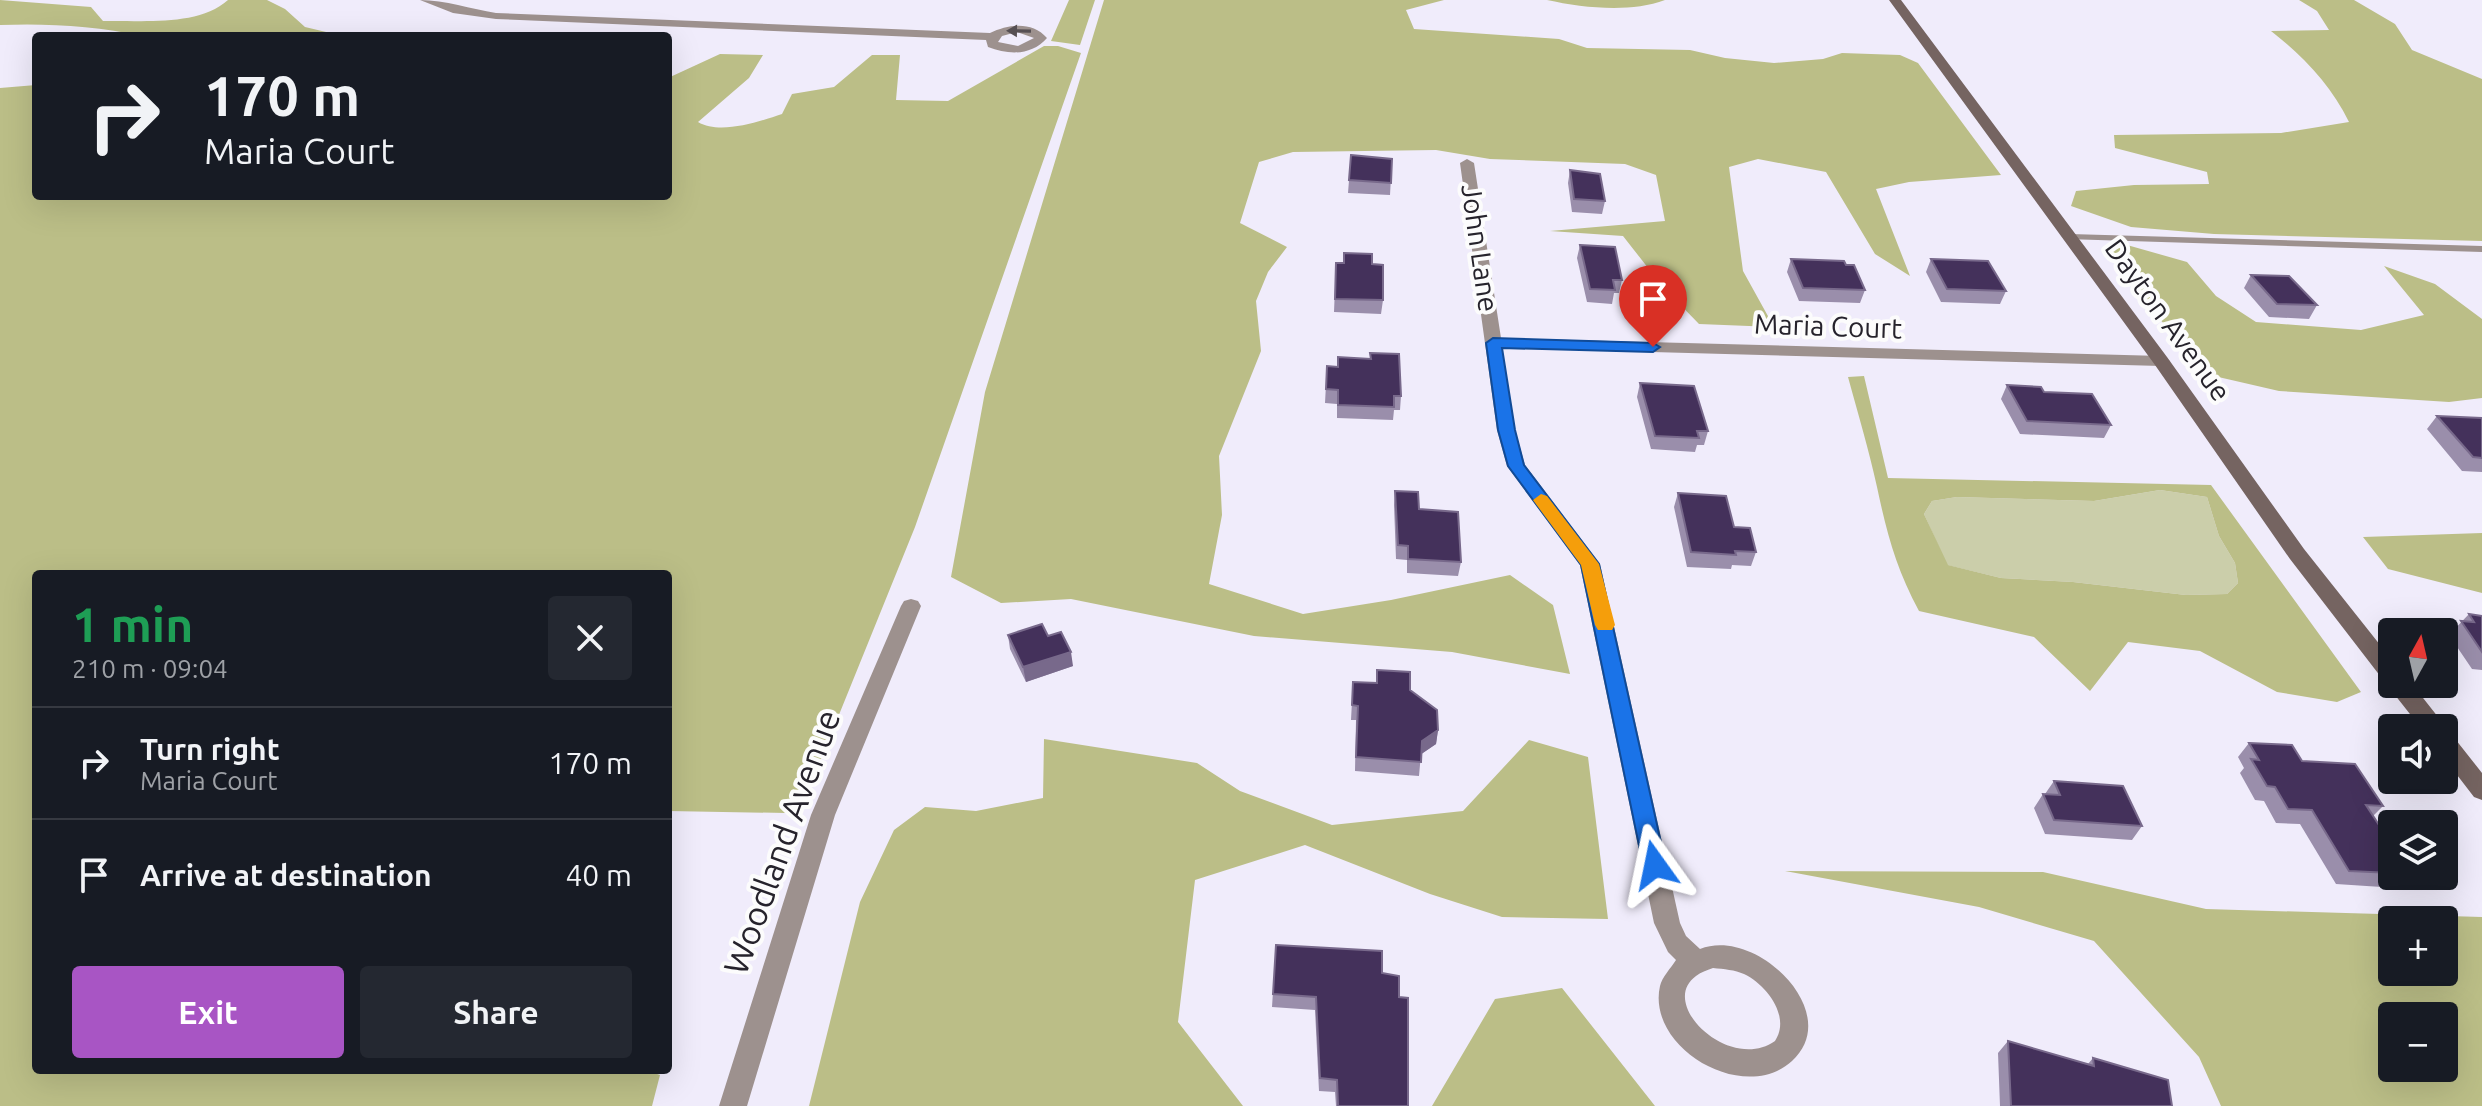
<!DOCTYPE html>
<meta charset="utf-8">
<style>
:root{--surface:#171b24;--page:#242831;--text:#f1f3f6;--muted:#9ea1a6;--line:#363941;--accent:#a855c4}
body{margin:0;font-family:Ubuntu,sans-serif;background:var(--page);color:var(--text);height:100vh;display:flex;flex-direction:column;font-size:30px;white-space:nowrap}
*{box-sizing:border-box;margin:0}
p{font-size:26px;color:var(--muted)}
.icon{flex:none;width:44px;height:44px;fill:none;stroke:currentColor;stroke-width:2;stroke-linecap:round;stroke-linejoin:round}
.map{position:relative;flex:1;overflow:hidden}
.panel{position:absolute;left:32px;top:570px;width:640px;height:504px;display:flex;flex-direction:column;background:var(--surface);border-radius:8px;box-shadow:0 8px 32px #0002}
.panel>*{flex:none}
.banner{position:absolute;left:32px;top:32px;width:640px;height:168px;border-radius:8px;box-shadow:0 8px 32px #0002;background:#171b24;color:var(--text);overflow:hidden}
.needle{width:52px;rotate:8deg}
.fabs{position:absolute;left:2378px;top:618px;display:grid;gap:16px}
.fabs a{display:grid;place-items:center;width:80px;height:80px;border-radius:8px;background:var(--surface);box-shadow:0 8px 32px #0002;font-size:40px}
.pin{position:absolute;display:grid;place-items:center;width:68px;height:68px;color:#fff;margin:-82px -34px;border-radius:50% 50% 50% 0;rotate:-45deg;box-shadow:0 0 8px #0007}
.pin .icon{rotate:45deg}
.me{position:absolute;width:88px;margin:-44px;rotate:348deg;stroke-linejoin:round;filter:drop-shadow(0 0 6px #0008)}
.turn{display:flex;align-items:center;gap:28px;height:168px;padding:0 40px;font-size:36px}
.turn .icon{width:104px;height:104px;stroke-width:2.5}
.turn b{display:block;font-size:56px;line-height:68px}
.round{display:grid;place-items:center;flex:none;width:84px;height:84px;border-radius:8px;background:var(--page)}
.summary{display:flex;align-items:center;justify-content:space-between;height:136px;padding:0 40px}
h1{font-size:48px;font-weight:600;line-height:60px;color:#1e9e55}
.action{display:flex;gap:16px;margin-top:auto;padding:16px 40px}
.action a{flex:1;height:92px;border-radius:8px;background:var(--accent);color:#fff;font-size:32px;font-weight:600;line-height:92px;text-align:center}
.action a+a{background:var(--page);color:var(--text)}
ul{padding:0;list-style:none}
li{display:flex;align-items:center;gap:24px;height:112px;padding:0 40px;border-top:2px solid var(--line)}
li div{flex:1}
li b{display:block;font-size:30px}
li em{font-style:normal}
.map>svg:first-child{display:block}
.green{fill:#cbceaa}
.forest{fill:#bbbe87;fill-rule:evenodd}
.lines{fill:none;stroke-linecap:round;stroke-linejoin:round}
.lane{fill:#9d918e;fill-rule:evenodd}
.street{fill:#9d918e;fill-rule:evenodd}
.secondary{fill:#756461;fill-rule:evenodd}
.wall{fill:#9a8eab}
.shaded-wall{fill:#78698b}
.building{fill:#44315b;stroke:#78698b;stroke-width:2}
.oneway{fill:#564f53}
.route{fill:#1a73e8;stroke:#114b97;stroke-width:2}
.slow{fill:#f59e0b}
.labels{text-anchor:middle;stroke-width:8;stroke-linejoin:round;paint-order:stroke}
.street-label{font-size:28px;fill:#26232c;stroke:#fcfcfc}
.near-street-label{font-size:34px;fill:#26232c;stroke:#fcfcfc}
</style>
<div class="map">
<svg width="2482" height="1106" viewBox="0 0 2482 1106">
<rect width="100%" height="100%" fill="#f0ecfb"/>
<path class="green" d="M2160,490L2207,497L2219,536L2235,563L2238,583L2227,594L2186,595L2073,582L2001,578L1947,565L1924,514L1932,501L1957,497L2094,501Z"/>
<path class="forest" d="M0,0L91,7L103,21C141,20 198,27 228,0H267L285,9L305,27L343,36H406H142C96,26 47,23 0,25Z
M1069,0H1095L1080,45L1051,41Z
M1104,0H1444L1406,10L1414,29L1559,39L1587,48L1690,50L1725,58L1774,63L1823,59L1842,53L1900,55L1918,63L2001,175L1909,182L1876,189L1910,276L1875,254L1826,172L1758,159L1729,167L1743,271L1774,327L1699,324L1663,287L1623,236L1550,231L1665,221L1656,175L1625,164L1490,159L1436,150L1293,152L1259,162L1240,223L1287,247L1268,272L1256,301L1261,351L1219,456L1222,515L1209,584L1303,614L1391,600L1510,575L1553,605L1570,674L1452,652L1254,636L1071,599L1001,603L951,577L985,392Z
M1547,0H1665C1630,13 1584,8 1547,0Z
M2299,0H2354L2395,24L2412,50L2482,79V241L2214,234L2131,227L2071,206L2076,191L2134,185L2209,184L2207,172L2115,148L2114,135L2281,133L2349,122C2331,85 2303,56 2271,31L2329,30L2317,11Z
M1044,46H1058L1081,53L915,527L815,774L786,813L668,811V574H36V1070H646L660,1075L652,1106H0V88L36,85V196H542L634,200L600,196H668V78L720,54L763,55L749,78L698,122C720,135 758,122 782,114L792,94L834,87L872,55H900L896,100L948,101Z
M2127,245L2187,262L2216,296L2256,322L2361,330L2424,315L2384,266L2435,284L2482,319V398L2449,402L2279,391L2201,373L2109,252Z
M1864,376L1888,478L2211,485L2361,692L2337,702L2277,692L2200,651L2128,642L2090,691L2034,637L1919,611C1896,568 1887,534 1877,487C1869,450 1858,414 1848,377ZM2160,490L2207,497L2219,536L2235,563L2238,583L2227,594L2186,595L2073,582L2001,578L1948,565L1924,514L1932,501L1957,497L2094,501Z
M2482,533V593L2388,569L2363,537Z
M1044,739L1197,763L1240,791L1332,825L1463,811L1529,740L1588,757L1608,919L1502,917L1430,894L1305,845L1195,880L1178,1022L1243,1106H809L860,902L894,830L925,807L976,811L1043,798Z
M1785,871L2043,872L2206,909L2482,917V1106H2221L2199,1057L2094,941L1979,907ZM2392,920H2444V972H2392ZM2392,1016H2444V1068H2392Z
M1562,988L1655,1106H1432L1495,999Z"/>
<g class="lines">
<path class="lane" d="M2070,234L2482,246V252L2066,239V235Z"/>
<path class="street" d="M420,0C445,0 471,9 496,13L990,33C1009,24 1032,21 1047,38C1031,56 1009,55 988,47L986,40L496,19L453,13ZM1017,32L1034,38L1018,46L998,42L1002,36Z
M1467,159L1474,163L1501,338L2161,356L2170,361L2161,366L1502,348L1515,430L1525,465L1600,564L1680,923L1686,936L1700,949C1756,926 1845,1013 1792,1061C1744,1105 1646,1048 1660,986C1662,977 1671,968 1676,960L1668,952L1654,923L1580,565L1507,466L1497,430L1460,163ZM1713,968C1724,969 1735,970 1744,974C1767,985 1791,1017 1775,1041C1730,1073 1657,1004 1696,976C1701,972 1708,970 1713,968Z
M911,599L918,601L921,606L835,815L747,1106H719L811,815L901,606L904,601Z"/>
<path class="secondary" d="M1889,0H1901L2167,357L2304,549L2392,660V684H2412L2442,722L2445,728L2444,731V728H2421L2391,690L2389,682L2384,681L2290,559L2155,365Z
M2444,732L2452,735L2482,773V800L2474,797L2444,758Z"/>
</g>
<path class="wall" d="M1351,155L1392,159L1390,195L1348,193Z
M1570,170L1605,201L1602,214L1572,212L1568,183Z
M1580,245L1622,280L1619,293H1614L1612,304L1587,302L1577,258Z
M1791,259L1846,265L1865,290L1860,303L1799,301L1787,272Z
M1931,259L2006,291L2000,304L1941,302L1926,272Z
M1336,263L1372,264L1383,300L1381,314L1334,312Z
M2251,275L2317,305L2309,319L2269,317L2244,288Z
M1370,353L1401,396L1400,410H1394L1393,420L1337,418V404L1325,403L1327,366L1337,367L1370,359Z
M1640,383L1708,431L1704,445H1697L1695,452L1651,449L1637,397Z
M2007,385L2044,392L2111,425L2104,438L2020,434L2001,399Z
M2437,416L2482,418V472L2462,471L2427,429Z
M1395,491L1419,509L1461,562L1458,576L1407,573V560L1396,559L1394,505Z
M1678,493L1734,527L1756,552L1751,566L1732,565L1731,569L1687,567L1674,507Z
M2469,614L2482,616V670L2472,669L2449,635Z
M1008,635L1048,636L1073,666L1026,682L1010,649Z
M1377,670L1410,690L1438,730L1436,744L1421,754L1419,776L1355,771L1356,720H1351L1353,682L1376,683Z
M2249,743L2302,761L2383,806L2373,816L2392,845V876H2408L2397,888L2336,884L2300,824L2276,823L2264,801L2255,800L2240,773L2244,768L2238,757Z
M2054,781L2142,826L2132,840L2045,834L2034,808L2043,794H2045Z
M1276,945L1382,973L1399,997L1408,1106H1336L1335,1092L1319,1091L1315,1010L1272,1007Z
M2008,1041L2088,1064L2093,1058L2172,1106H2000L1998,1053Z"/>
<path class="shaded-wall" d="M1071,652L1073,666L1026,682L1023,667Z
M1438,730L1436,744L1420,755L1422,741Z"/>
<path class="building" d="M1351,155L1392,159L1391,183L1349,180Z
M1570,170L1600,174L1605,201L1574,199Z
M1580,245L1615,247L1622,280H1613L1615,290L1590,289Z
M1344,253L1372,254V264L1383,265V300L1335,299L1336,263H1344Z
M1791,259L1844,261L1846,265H1854L1865,290L1803,288Z
M1931,259L1988,261L2006,291L1947,289Z
M2251,275L2289,276L2317,305L2277,304Z
M1370,353L1399,354L1401,396H1394V407L1338,405V390L1326,389L1327,366L1338,367V357L1371,359Z
M1640,383L1694,386L1708,431H1697L1699,438L1655,436Z
M2007,385L2041,387L2044,392L2092,394L2111,425L2027,421Z
M2437,416L2482,418V458L2473,457Z
M1395,491L1418,492L1419,509L1458,512L1461,562L1408,559V546L1398,545Z
M1678,493L1726,496L1734,527L1750,528L1756,552L1735,551L1736,555L1691,552Z
M2469,614L2482,616V652L2461,621L2474,622Z
M1042,624L1048,636L1061,632L1071,652L1023,667L1008,635Z
M1377,670L1410,672V690L1437,710L1438,730L1422,741L1421,762L1356,757L1358,706L1352,705L1353,682L1377,683Z
M2249,743L2292,745L2302,761L2355,764L2383,806L2366,805L2392,845V873L2349,871L2312,810L2288,809L2275,787L2267,786L2251,759L2259,760Z
M2054,781L2123,786L2142,826L2054,820L2043,794L2060,795Z
M1276,945L1382,951V973L1399,976V997L1408,998V1106H1338L1337,1080L1320,1078L1316,997L1273,994Z
M2008,1041L2094,1066L2093,1058L2168,1080L2172,1106H2011Z"/>
<defs><path id="oneway-solid" d="M-6-.8H1V-3.2L6.5 0L1 3.2V.8H-6Z" transform="scale(2)"/></defs>
<use class="oneway" href="#oneway-solid" transform="translate(1019 31) rotate(-179)"/>
<path class="route" d="M1493,338L1653,343L1660,347L1653,352L1502,348L1515,430L1524,465L1599,564L1666,865L1663,872L1655,874L1647,872L1643,865L1581,565L1508,466L1498,430L1486,343Z"/>
<path class="slow" d="M1541,494L1547,496L1599,564L1615,625L1612,630H1598L1595,625L1581,565L1533,500Z"/>
<g class="labels">
<g class="street-label">
<text transform="translate(1480 248) rotate(82)" y="10">John Lane</text>
<text transform="translate(2168 320) rotate(54)" y="10">Dayton Avenue</text>
<text transform="translate(1828 326) rotate(2)" y="10">Maria Court</text>
</g>
<g class="near-street-label">
<text transform="translate(782 842) rotate(-70)" y="12">Woodland Avenue</text>
</g>
</g>
</svg>
<div class="fabs">
<a><svg class="needle" viewBox="-14 -14 28 28"><path d="M0-13l5 13h-10z" fill="#e53935"/><path d="M0 13l5-13h-10z" fill="#9ea1a6"/></svg></a>
<a><svg class="icon" aria-label="sound" viewBox="0 0 24 24"><path d="M4 9h4l5-4v14l-5-4H4zM17 9q2 3 0 6"/></svg></a>
<a><svg class="icon" aria-label="layers" viewBox="0 0 24 24"><path d="M12 4l9 5-9 5-9-5zM3 14l9 5 9-5"/></svg></a>
<a>+</a>
<a>−</a>
</div>
<div class="pin" style="left:1653px;top:347px;background:#d93025"><svg class="icon" aria-label="arrive" viewBox="0 0 24 24"><path d="M6 21V4h12l-3 4 3 4H6"/></svg></div>
<svg class="me" style="left:1655px;top:865px" viewBox="-20 -20 40 40"><path d="M0-17L14 15 0 8-14 15z" fill="#1a73e8" stroke="#fff" stroke-width="4"/></svg>
<div class="banner">
<div class="turn"><svg class="icon" aria-label="right" viewBox="0 0 24 24"><path d="M7 20v-9h11M14 6l5 5-5 5"/></svg><div><b>170 m</b>Maria Court</div></div>
</div>
<section class="panel">
<div class="summary"><div><h1>1 min</h1><p>210 m · 09:04</p></div><a class="round"><svg class="icon" aria-label="close" viewBox="0 0 24 24"><path d="M6 6l12 12M18 6L6 18"/></svg></a></div>
<ul>
<li><svg class="icon" aria-label="right" viewBox="0 0 24 24"><path d="M7 20v-9h11M14 6l5 5-5 5"/></svg><div><b>Turn right</b><p>Maria Court</p></div><em>170 m</em></li>
<li><svg class="icon" aria-label="arrive" viewBox="0 0 24 24"><path d="M6 21V4h12l-3 4 3 4H6"/></svg><div><b>Arrive at destination</b></div><em>40 m</em></li>
</ul>
<div class="action"><a>Exit</a><a>Share</a></div>
</section>
</div>
